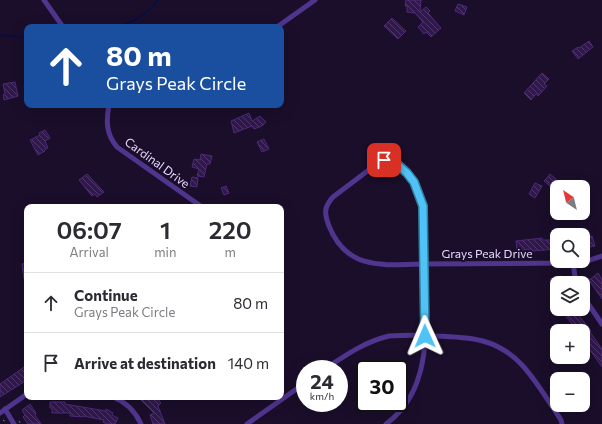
<!DOCTYPE html>
<meta charset="utf-8">
<style>
:root{--surface:#fff;--page:#f7f7f7;--text:#2b2b33;--muted:#7c7c81;--line:#e1e1e2}
body{margin:0;font-family:Commissioner,sans-serif;background:var(--page);color:var(--text);height:100vh;display:flex;flex-direction:column;font-size:15px;white-space:nowrap}
*{box-sizing:border-box;margin:0}
p{font-size:13px;color:var(--muted)}
.icon{flex:none;width:22px;height:22px;fill:none;stroke:currentColor;stroke-width:2;stroke-linecap:round;stroke-linejoin:round}
.map{position:relative;flex:1;overflow:hidden}
.drawer{position:absolute;left:24px;top:204px;width:260px;height:196px;display:flex;flex-direction:column;background:var(--surface);border-radius:8px;box-shadow:0 4px 16px #0002}
.drawer>*{flex:none}
.top-card{position:absolute;left:24px;top:24px;width:260px;height:84px;border-radius:8px;box-shadow:0 4px 16px #0002;background:#1a4fa0;color:#fff;overflow:hidden}
.needle{width:26px;rotate:325deg}
.controls{position:absolute;left:550px;top:180px;display:grid;gap:8px}
.controls a{display:grid;place-items:center;width:40px;height:40px;border-radius:8px;background:var(--surface);box-shadow:0 4px 16px #0002;font-size:20px}
.speed{position:absolute;left:296px;top:360px;display:flex;gap:8px;font-size:20px;font-weight:700;text-align:center}
.speed>*{display:grid;place-content:center;width:52px;height:52px;border-radius:50%;background:var(--surface);box-shadow:0 4px 16px #0002;line-height:1}
.speed small{font-size:10px;font-weight:400}
.speed .limit{border:2px solid #111;border-radius:6px;background:#fff;color:#111}
.pin{position:absolute;display:grid;place-items:center;width:34px;height:34px;color:#fff;margin:-17px;border-radius:8px;box-shadow:0 2px 6px #0006}
.me{position:absolute;width:44px;margin:-22px;rotate:359deg;stroke-linejoin:round;filter:drop-shadow(0 0 3px #0008)}
.turn{display:flex;align-items:center;gap:14px;height:84px;padding:0 16px;font-size:18px}
.turn .icon{width:52px;height:52px;stroke-width:2.5}
.turn b{display:block;font-size:28px;line-height:34px}
.eta{display:flex;justify-content:space-evenly;align-items:center;height:68px;text-align:center}
.eta b{font-size:24px;font-weight:600;line-height:28px}
ul{padding:0;list-style:none}
li{display:flex;align-items:center;gap:12px;height:60px;padding:0 16px;border-top:1px solid var(--line)}
li div{flex:1}
li b{display:block;font-size:15px}
li em{font-style:normal}
.map>svg:first-child{display:block}
.lines{fill:none;stroke-linecap:round;stroke-linejoin:round}
.stream{stroke:#050d4b;stroke-width:1.5}
.building{fill:url(#building-back-hatch);stroke:#4e287a}
.path{stroke:#24a5c5;stroke-width:1;stroke-dasharray:2 3;stroke-linecap:butt}
.minor{stroke:#4f358d;stroke-width:5}
.route-casing{stroke:#337fa1;stroke-width:10}
.route{stroke:#4fc3f7;stroke-width:7}
.labels{text-anchor:middle;stroke-width:4;stroke-linejoin:round;paint-order:stroke}
.street-label{font-size:12px;fill:#e6d6ff;stroke:#1a0e2a}
</style>
<div class="map">
<svg width="602" height="424" viewBox="0 0 602 424">
<defs>
<pattern id="building-back-hatch" width="6" height="6" patternUnits="userSpaceOnUse"><rect width="6" height="6" fill="#30184c"/><path d="M-1 5l2 2M0 0l6 6M5-1l2 2" fill="none" stroke="#4e3967"/></pattern>
</defs>
<rect width="100%" height="100%" fill="#1a0e2a"/>
<g class="lines">
<path class="stream" d="M114,27C132,23 147,15 158,0
M0,35L27,38"/>
</g>
<path class="building" d="M406,0H421L420,12L426,7L430,11L428,13L441,28L431,37L426,32L424,34L418,27L423,22L415,13L407,12V6H405Z
M458,4L467,7L464,15L455,11Z
M392,18L406,31L398,39L384,26Z
M589,41L593,47L578,59L572,51L578,47L579,48Z
M542,73L549,79L544,84L547,86L538,96L536,94L531,100L524,93Z
M15,82L18,96L4,100L3,95L5,94L3,84Z
M249,113L252,121L260,116L266,122L262,126L254,129L252,126L234,133L231,121Z
M45,130L50,138L45,141L48,148L44,150L45,151L38,155L30,140L40,135L39,133Z
M264,139L269,149L262,152L257,142Z
M201,154L212,156L210,164H207L204,177L197,176L199,169L192,167L194,159L200,160Z
M87,174L104,192L97,197L95,194L92,196L79,180Z
M550,174L556,179L550,186L544,181Z
M192,177L198,178L197,187L190,186Z
M535,183L542,186L535,198L529,194Z
M226,186L229,193L224,195L221,188Z
M592,236L595,246L585,248L583,238Z
M542,238V240H557V249L532,251V249L517,251L516,241Z
M27,263V279H24L22,264Z
M598,273L602,280V299L589,280Z
M561,276L563,283H557V298H556L550,279Z
M573,309H574L584,322L591,331L590,332L602,349V367L583,340V331H577L565,315Z
M27,365V380L0,397V384Z
M138,397H156L161,403L158,406L165,424H153L150,415L154,413Z
M50,402H65V404L106,411V409L113,413L112,415L118,418L115,424H107L103,422L104,420L83,416V417L70,416V413H52V408H50Z
M30,404L36,413L35,415L41,424H28L23,417L25,415L22,410Z"/>
<g class="lines">
<path class="path" d="M3,420L6,422
M19,421L21,424"/>
<path class="minor" d="M44,0L63,27
M277,27L315,0
M109,105C106,121 106,134 117,147L202,207
M385,160C393,160 397,164 403,169C429,196 424,230 424,264C384,265 347,271 329,226C324,213 324,207 333,197L378,163Z
M573,263L576,283
M583,296L602,324
M325,369C346,355 364,342 389,336C404,335 419,335 435,336C469,337 497,338 522,365C536,380 549,402 561,420L562,424
M113,397C126,402 135,411 141,424
M5,409L14,424
M0,413L27,394
M247,424L305,383
M386,424C436,388 425,318 424,264L570,263L584,262L602,256"/>
</g>
<g class="lines">
<defs>
<path id="route" d="M384,160L395,162L407,173L414,182L423,206L425,336"/>
</defs>
<use href="#route" class="route-casing"/>
<use href="#route" class="route"/>
</g>
<g class="labels">
<g class="street-label">
<text transform="translate(157 163) rotate(36)" y="4">Cardinal Drive</text>
<text x="487" y="258">Grays Peak Drive</text>
</g>
</g>
</svg>
<div class="controls">
<a><svg class="needle" viewBox="-14 -14 28 28"><path d="M0-13l5 13h-10z" fill="#e53935"/><path d="M0 13l5-13h-10z" fill="#7c7c81"/></svg></a>
<a><svg class="icon" aria-label="search" viewBox="0 0 24 24"><circle cx="10" cy="10" r="6"/><path d="M15 15l6 6"/></svg></a>
<a><svg class="icon" aria-label="layers" viewBox="0 0 24 24"><path d="M12 4l9 5-9 5-9-5zM3 14l9 5 9-5"/></svg></a>
<a>+</a>
<a>−</a>
</div>
<div class="speed"><div>24<small>km/h</small></div><div class="limit">30</div></div>
<div class="pin" style="left:384px;top:160px;background:#d93025"><svg class="icon" aria-label="arrive" viewBox="0 0 24 24"><path d="M6 21V4h12l-3 4 3 4H6"/></svg></div>
<svg class="me" style="left:425px;top:336px" viewBox="-20 -20 40 40"><path d="M0-17L14 15 0 8-14 15z" fill="#4fc3f7" stroke="#fff" stroke-width="4"/></svg>
<div class="top-card">
<div class="turn"><svg class="icon" aria-label="ahead" viewBox="0 0 24 24"><path d="M12 20V5M6 11l6-6 6 6"/></svg><div><b>80 m</b>Grays Peak Circle</div></div>
</div>
<section class="drawer">
<div class="eta">
<div><b>06:07</b><p>Arrival</p></div>
<div><b>1</b><p>min</p></div>
<div><b>220</b><p>m</p></div>
</div>
<ul>
<li><svg class="icon" aria-label="ahead" viewBox="0 0 24 24"><path d="M12 20V5M6 11l6-6 6 6"/></svg><div><b>Continue</b><p>Grays Peak Circle</p></div><em>80 m</em></li>
<li><svg class="icon" aria-label="arrive" viewBox="0 0 24 24"><path d="M6 21V4h12l-3 4 3 4H6"/></svg><div><b>Arrive at destination</b></div><em>140 m</em></li>
</ul>
</section>
</div>
